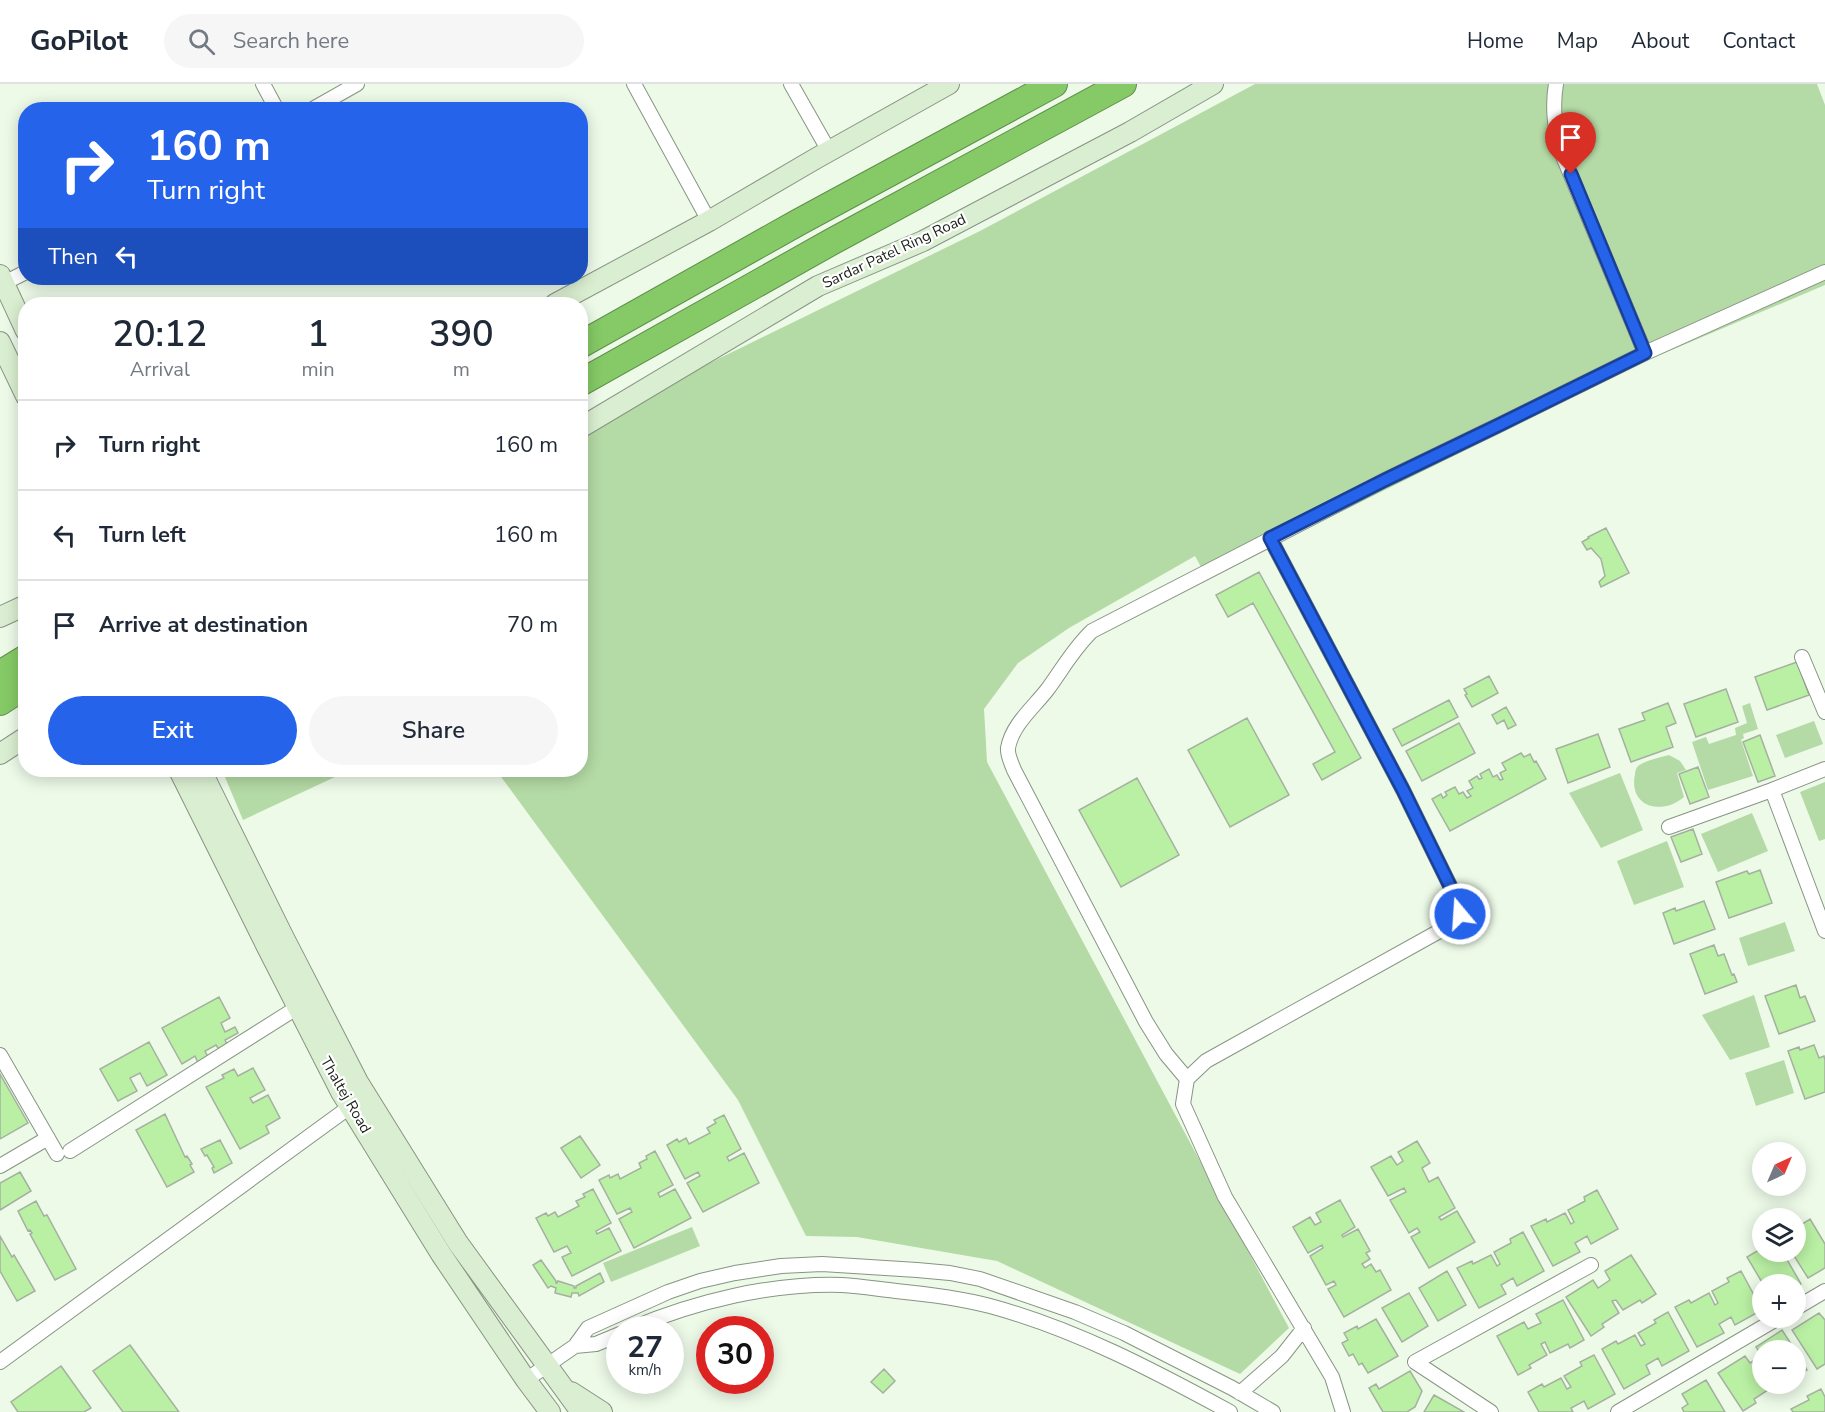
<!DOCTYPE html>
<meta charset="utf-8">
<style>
:root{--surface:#fff;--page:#f6f6f7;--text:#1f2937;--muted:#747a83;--line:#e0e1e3;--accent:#2563eb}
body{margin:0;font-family:"Nunito Sans",sans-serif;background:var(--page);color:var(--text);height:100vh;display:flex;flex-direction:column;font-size:22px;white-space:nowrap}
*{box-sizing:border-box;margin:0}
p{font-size:20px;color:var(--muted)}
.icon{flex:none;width:33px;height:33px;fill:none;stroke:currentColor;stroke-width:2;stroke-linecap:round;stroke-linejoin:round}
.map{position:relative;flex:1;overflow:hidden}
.drawer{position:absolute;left:18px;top:213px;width:570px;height:480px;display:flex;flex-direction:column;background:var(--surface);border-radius:24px;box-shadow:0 3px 15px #0003}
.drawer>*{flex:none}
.banner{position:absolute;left:18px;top:18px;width:570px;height:183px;border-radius:24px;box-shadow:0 3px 15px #0003;background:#2563eb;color:#fff;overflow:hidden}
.needle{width:39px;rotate:44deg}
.tools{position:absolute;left:1752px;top:1058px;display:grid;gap:12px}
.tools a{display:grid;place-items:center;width:54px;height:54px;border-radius:50%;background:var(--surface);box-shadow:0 3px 15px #0003;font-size:30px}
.speed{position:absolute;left:606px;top:1232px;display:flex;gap:12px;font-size:30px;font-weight:700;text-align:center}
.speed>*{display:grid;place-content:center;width:78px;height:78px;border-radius:50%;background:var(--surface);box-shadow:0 3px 15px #0003;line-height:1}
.speed small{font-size:15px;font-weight:400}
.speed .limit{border:9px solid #d22;background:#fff;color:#111}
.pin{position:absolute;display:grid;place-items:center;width:51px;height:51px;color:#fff;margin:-62px -26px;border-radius:50% 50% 50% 0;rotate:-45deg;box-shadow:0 0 6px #0007}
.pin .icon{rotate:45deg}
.me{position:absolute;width:66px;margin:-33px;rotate:342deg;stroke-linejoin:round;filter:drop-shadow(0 0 4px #0008)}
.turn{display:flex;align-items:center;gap:21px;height:126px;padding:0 30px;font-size:27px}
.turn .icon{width:78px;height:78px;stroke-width:2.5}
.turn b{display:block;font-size:42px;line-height:51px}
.then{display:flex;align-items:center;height:57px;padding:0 30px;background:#0003;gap:12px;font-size:22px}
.eta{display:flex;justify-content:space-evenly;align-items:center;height:102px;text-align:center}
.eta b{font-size:36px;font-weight:600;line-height:42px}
.action{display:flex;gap:12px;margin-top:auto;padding:12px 30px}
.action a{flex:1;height:69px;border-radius:36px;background:var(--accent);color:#fff;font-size:24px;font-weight:600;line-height:69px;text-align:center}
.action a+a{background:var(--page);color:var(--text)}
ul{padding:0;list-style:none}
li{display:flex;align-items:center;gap:18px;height:90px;padding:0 30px;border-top:2px solid var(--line)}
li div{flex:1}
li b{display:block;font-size:22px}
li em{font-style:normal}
header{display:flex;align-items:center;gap:36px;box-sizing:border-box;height:84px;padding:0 30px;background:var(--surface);border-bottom:2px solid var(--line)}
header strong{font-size:28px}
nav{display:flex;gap:33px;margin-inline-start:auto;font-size:21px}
.search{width:420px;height:54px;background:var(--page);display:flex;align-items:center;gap:15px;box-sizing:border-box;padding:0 21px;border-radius:33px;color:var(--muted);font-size:22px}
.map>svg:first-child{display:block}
.green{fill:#b4daa5}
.building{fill:#baf0a4;stroke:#a5b1a0;stroke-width:1.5}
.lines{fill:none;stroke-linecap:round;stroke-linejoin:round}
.street-casing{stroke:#889484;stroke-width:16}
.secondary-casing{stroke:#889484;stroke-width:22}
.highway-casing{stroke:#608e4b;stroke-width:28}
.street{stroke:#fff;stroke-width:14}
.secondary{stroke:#daefd1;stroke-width:20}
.highway{stroke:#85ca66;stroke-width:26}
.route-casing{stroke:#184099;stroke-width:15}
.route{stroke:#2563eb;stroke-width:10}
.labels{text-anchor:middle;stroke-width:4.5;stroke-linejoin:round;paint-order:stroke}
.street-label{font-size:15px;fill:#1b1f19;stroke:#fff}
</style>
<header>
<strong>GoPilot</strong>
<div class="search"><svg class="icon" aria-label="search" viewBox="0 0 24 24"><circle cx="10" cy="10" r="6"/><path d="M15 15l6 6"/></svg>Search here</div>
<nav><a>Home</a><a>Map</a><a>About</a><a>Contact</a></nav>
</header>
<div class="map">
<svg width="1825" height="1328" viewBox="0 0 1825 1328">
<rect width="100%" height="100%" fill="#edfae8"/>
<path class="green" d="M1255,0H1817L1825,21V201L1648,276L1207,494L1195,472L1069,544L1018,579L984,625L987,678L1289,1244L1240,1290L997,1177L857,1153L806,1152L738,1016L496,686H580L581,342L980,147Z
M1750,619L1758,645L1743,650L1744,654L1741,656L1753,692L1708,706L1692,658L1706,653L1709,660L1736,651L1735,644L1747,639L1742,622Z
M1814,637L1823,660L1785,674L1776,651Z
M1669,671L1680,677L1686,686L1677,689L1684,713C1662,732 1628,723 1635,690C1635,688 1636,684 1638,682C1644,677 1662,673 1669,671Z
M222,686H350L243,736Z
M1620,689L1643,746L1601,764L1569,709Z
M1825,698V755L1819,757L1800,708Z
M1752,729L1768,767L1718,788L1701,750Z
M1667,757L1684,803L1634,821L1617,777Z
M1785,838L1795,867L1748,882L1739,854Z
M1754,911L1770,963L1730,976L1702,931Z
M1784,976L1794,1009L1756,1022L1745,989Z
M692,1143L700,1162L611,1198L603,1179Z"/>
<path class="building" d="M1606,444L1629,489L1601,503L1599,498L1605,492L1601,475L1591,464L1587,466L1582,458L1589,454L1588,453Z
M1259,488L1361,674L1322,696L1313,680L1335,668L1253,519L1228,533L1216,511Z
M1797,578L1809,611L1767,626L1755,593Z
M1489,592L1498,609L1472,623L1465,611L1467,610L1464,605Z
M1726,605L1738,638L1696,653L1684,620Z
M1449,616L1458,633L1402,662L1393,645Z
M1668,619L1676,639L1666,643L1673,663L1631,678L1619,645L1645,636L1642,629Z
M1506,623L1516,641L1508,645L1504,636L1497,640L1492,631Z
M1247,634L1289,711L1230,743L1188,666Z
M1459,639L1475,669L1422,697L1406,667Z
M1598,650L1610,683L1568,699L1556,665Z
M1760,651L1775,692L1758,698L1743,658Z
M1521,669L1524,673L1530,670L1534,678L1536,677L1546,695L1450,747L1432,715L1441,710L1443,714L1447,711L1445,708L1455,703L1459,710L1463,708L1467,714L1471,712L1467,707L1473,704L1469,697L1477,692L1479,695L1482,694L1480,690L1489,685L1493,693L1497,691L1500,696L1503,695L1500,689L1506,686L1502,679Z
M1698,683L1709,713L1690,720L1679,690Z
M1137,694L1179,771L1121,803L1079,726Z
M1693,745L1702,770L1681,778L1671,753Z
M1760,786L1772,819L1729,834L1716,798L1747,787L1749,790Z
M1704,817L1715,845L1674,860L1663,829L1675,824L1676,827Z
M1714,861L1718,872L1724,870L1732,891L1734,890L1737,898L1705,910L1690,870Z
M1796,901L1800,914L1805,912L1815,937L1779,950L1765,912Z
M219,913L230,934L221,939L225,948L235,943L238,949L225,956L228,962L220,967L216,961L205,967L208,973L198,979L195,972L182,980L162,944Z
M149,958L167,991L147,1002L140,989L130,994L137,1007L118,1017L100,985Z
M1814,961L1819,974L1824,972L1825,976V1008L1805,1015L1788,967L1799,963L1800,966Z
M253,984L265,1006L250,1014L253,1019L268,1011L280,1034L266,1042L269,1049L240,1065L206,1003L224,994L222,991L234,985L238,992Z
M0,990L28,1039L0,1055Z
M165,1030L185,1073L187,1072L192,1080L190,1081L194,1088L167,1103L136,1046Z
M724,1031L741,1065L727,1073L729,1077L744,1069L759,1099L703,1128L687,1099L700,1092L698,1088L685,1095L667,1061L677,1055L679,1058L686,1054L689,1060L710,1049L707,1044L716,1039L714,1036Z
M580,1052L600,1081L581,1094L561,1064Z
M220,1056L232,1079L214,1089L212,1084L214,1083L207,1071L205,1072L201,1065Z
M1417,1057L1430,1079L1422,1084L1429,1098L1438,1093L1455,1124L1439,1133L1441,1136L1457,1127L1475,1158L1429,1184L1411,1153L1420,1148L1417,1144L1409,1149L1390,1116L1406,1108L1404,1104L1388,1112L1371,1083L1391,1072L1397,1081L1403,1077L1398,1068Z
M655,1067L673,1101L658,1109L660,1113L675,1105L691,1134L634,1164L619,1135L632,1128L630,1124L617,1130L599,1096L609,1091L610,1094L618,1090L620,1095L641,1084L639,1079L647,1075L646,1072Z
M20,1088L31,1107L0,1126V1099Z
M593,1105L611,1139L596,1147L597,1150L609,1144L621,1167L572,1192L562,1173L571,1169L567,1162L554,1168L536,1134L546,1129L548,1132L555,1128L558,1133L579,1122L576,1117L585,1113L583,1110Z
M1597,1106L1618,1145L1591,1160L1587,1152L1575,1159L1580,1168L1553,1182L1531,1142L1546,1135L1547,1138L1565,1129L1571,1140L1574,1138L1568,1126L1585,1117L1584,1113Z
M1340,1116L1355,1143L1342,1151L1343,1153L1358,1145L1370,1167L1366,1169L1370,1175L1362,1180L1365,1184L1371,1180L1376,1188L1380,1186L1391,1206L1344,1233L1328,1205L1336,1201L1334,1197L1326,1201L1310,1172L1323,1164L1322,1161L1308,1169L1293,1143L1310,1133L1315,1141L1321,1138L1316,1129Z
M36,1117L44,1132L47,1131L76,1185L55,1196L30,1150L32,1149L30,1146L28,1147L18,1127Z
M1810,1135L1825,1160V1184L1808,1194L1791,1167H1796V1144Z
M1523,1148L1544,1187L1517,1202L1513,1194L1501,1201L1506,1210L1479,1224L1457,1184L1472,1177L1473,1180L1491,1171L1497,1182L1500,1180L1494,1168L1511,1159L1510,1155Z
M0,1152L12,1173L14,1171L35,1207L17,1217L0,1187Z
M1762,1164V1167H1782L1801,1200L1796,1203V1200H1763L1747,1173Z
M1631,1171L1656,1210L1642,1219L1640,1216L1623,1226L1616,1216L1612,1217L1619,1229L1602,1240L1604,1243L1591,1252L1566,1213L1593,1196L1598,1204L1610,1196L1605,1187Z
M541,1176L556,1197V1199H557L558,1197L574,1202V1204H576V1202L600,1189L604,1198L579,1212L578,1209H572L571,1213L555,1209L556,1204L551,1202L548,1204L533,1181Z
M1447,1187L1466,1221L1438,1237L1419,1204Z
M1741,1187L1762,1226L1735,1241L1731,1233L1719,1240L1724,1249L1697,1263L1675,1223L1689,1216L1691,1219L1709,1209L1715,1221L1718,1219L1712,1207L1729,1198L1727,1194Z
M1409,1209L1428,1242L1402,1258L1382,1224Z
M1563,1216L1584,1256L1570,1264L1568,1260L1550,1269L1545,1258L1541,1260L1547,1271L1529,1281L1531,1284L1518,1291L1497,1252L1524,1238L1528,1245L1541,1239L1536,1230Z
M1668,1228L1689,1267L1662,1282L1658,1274L1646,1281L1650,1290L1624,1305L1602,1265L1616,1257L1618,1260L1635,1251L1641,1262L1645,1260L1638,1249L1656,1239L1654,1236Z
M1819,1229L1825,1236V1280L1817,1285L1792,1246Z
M1376,1235L1398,1272L1368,1289L1362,1279L1359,1281L1353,1270L1349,1272L1342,1259L1348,1256L1344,1249L1357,1242L1358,1245Z
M1782,1246L1795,1266H1762V1299H1768L1771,1304L1754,1315L1756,1319L1743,1327L1718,1289L1745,1272L1750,1279L1762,1272L1756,1263Z
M130,1261L179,1328H123L93,1287Z
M1796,1267L1807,1286L1796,1293Z
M1594,1271L1615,1310L1588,1325L1584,1317L1571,1324L1573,1328H1539L1528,1308L1542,1300L1544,1303L1561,1294L1567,1305L1571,1303L1564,1292L1582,1282L1580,1278Z
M61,1282L91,1324L84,1328H18L11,1318Z
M884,1285L895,1297L883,1309L871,1298Z
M1410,1287L1422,1307L1415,1323L1407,1328H1383L1369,1304L1376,1300L1379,1305Z
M1706,1296L1725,1328H1684L1682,1324L1688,1320L1682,1310Z
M1821,1305L1825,1313V1328H1793L1791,1325L1809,1316L1807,1312Z
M1434,1311L1464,1328H1424Z"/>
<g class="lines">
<defs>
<path id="street" d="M263,0L277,26
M634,0L709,137
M791,0L829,67
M1556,0C1552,23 1555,43 1560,65L1645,269
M311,26L357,0
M0,201L26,188
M1270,454L1403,706L1455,812L1460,830L1445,844L1206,977L1187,995L1183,1020L1225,1113L1332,1293L1343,1328
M1802,573L1825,628
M1772,706L1825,685
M1669,743L1772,706L1825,847
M0,971L57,1070
M1187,995L1166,970L1146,938L1014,686C1012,680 1007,671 1008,664C1012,641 1033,624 1047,606C1062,586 1073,565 1092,547L1385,396L1501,340L1645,269L1825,188
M70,1067L298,923
M0,1082L48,1054
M1796,1224L1825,1207
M630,1245C696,1217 771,1199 842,1201C860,1202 878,1205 896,1207C928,1210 959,1214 990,1222C1075,1245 1153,1286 1230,1328
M575,1262L596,1260L620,1250
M0,1278L355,1019
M526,1296L575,1262L588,1244L668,1208L700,1197L735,1189L781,1182L822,1180L917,1186L950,1189L980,1195L1075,1228L1124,1249L1232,1304L1273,1328
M1240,1309L1282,1272L1304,1244
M1491,1328L1415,1278L1591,1181
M1618,1328L1780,1233"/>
<path id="secondary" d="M0,191L26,247
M555,220L709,137L815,75L949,0
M0,258L26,312
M580,344L818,202L923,157L1130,48L1213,0
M0,533L26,521
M0,670L26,653
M179,686L266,861L341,1008L441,1170L526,1296L550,1328
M201,686L283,852L358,998L458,1159L581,1328
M571,1308L602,1328"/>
<path id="highway" d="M580,261L799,138L1054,0
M580,299L833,157L1123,0
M0,590L26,574
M0,618L26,601"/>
</defs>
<use href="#street" class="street-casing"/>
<use href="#secondary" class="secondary-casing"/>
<use href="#highway" class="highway-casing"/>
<use href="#street" class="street"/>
<use href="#secondary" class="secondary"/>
<use href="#highway" class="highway"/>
</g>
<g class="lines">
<defs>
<path id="route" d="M1460,830L1455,812L1403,706L1270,454L1385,396L1501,340L1645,269L1571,90"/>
</defs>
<use href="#route" class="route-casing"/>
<use href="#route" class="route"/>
</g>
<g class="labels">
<g class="street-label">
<text transform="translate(894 167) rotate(-25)" y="5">Sardar Patel Ring Road</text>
<text transform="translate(346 1011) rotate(60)" y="5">Thaltej Road</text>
</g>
</g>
</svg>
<div class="tools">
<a><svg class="needle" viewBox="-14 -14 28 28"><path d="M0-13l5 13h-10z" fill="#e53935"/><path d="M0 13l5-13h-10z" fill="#747a83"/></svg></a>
<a><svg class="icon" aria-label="layers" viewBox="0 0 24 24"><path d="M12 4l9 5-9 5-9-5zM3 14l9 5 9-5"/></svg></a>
<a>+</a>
<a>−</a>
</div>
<div class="speed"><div>27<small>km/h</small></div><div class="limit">30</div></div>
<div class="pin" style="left:1571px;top:90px;background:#d93025"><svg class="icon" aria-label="arrive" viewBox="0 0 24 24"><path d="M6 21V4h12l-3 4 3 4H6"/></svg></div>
<svg class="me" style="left:1460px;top:830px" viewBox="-20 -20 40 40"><circle r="17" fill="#2563eb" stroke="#fff" stroke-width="3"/><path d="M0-11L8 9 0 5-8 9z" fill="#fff"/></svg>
<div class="banner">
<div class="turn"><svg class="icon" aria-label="right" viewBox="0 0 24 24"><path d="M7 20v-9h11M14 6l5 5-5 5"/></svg><div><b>160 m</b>Turn right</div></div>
<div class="then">Then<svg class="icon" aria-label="left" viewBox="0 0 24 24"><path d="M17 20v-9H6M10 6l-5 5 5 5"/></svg></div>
</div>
<section class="drawer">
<div class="eta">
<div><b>20:12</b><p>Arrival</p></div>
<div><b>1</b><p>min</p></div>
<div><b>390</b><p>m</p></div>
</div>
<ul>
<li><svg class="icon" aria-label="right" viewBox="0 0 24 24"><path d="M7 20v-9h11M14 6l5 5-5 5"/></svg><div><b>Turn right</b></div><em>160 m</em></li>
<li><svg class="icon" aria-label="left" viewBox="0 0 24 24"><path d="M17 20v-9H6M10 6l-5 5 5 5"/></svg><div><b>Turn left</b></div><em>160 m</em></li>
<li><svg class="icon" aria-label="arrive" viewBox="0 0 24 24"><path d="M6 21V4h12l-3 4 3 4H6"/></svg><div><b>Arrive at destination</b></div><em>70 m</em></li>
</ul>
<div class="action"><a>Exit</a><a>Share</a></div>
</section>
</div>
